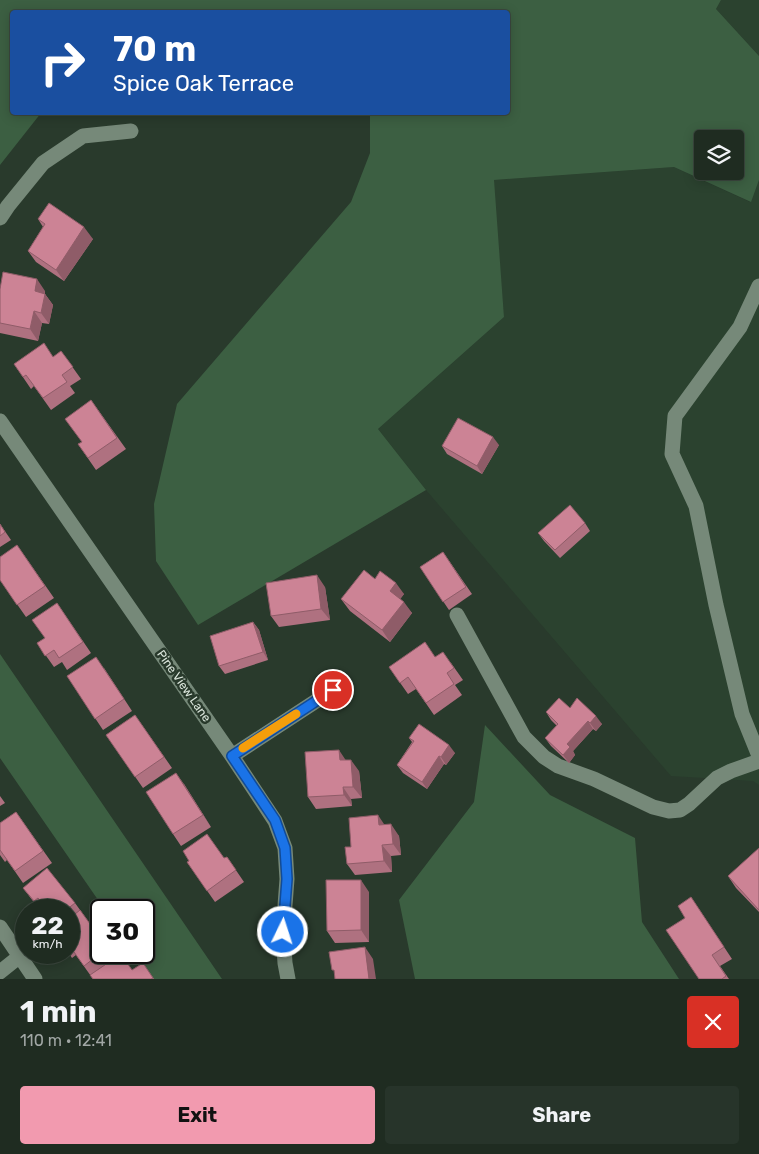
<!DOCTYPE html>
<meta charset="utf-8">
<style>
:root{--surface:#1f2c21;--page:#27342a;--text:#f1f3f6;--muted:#a1a7a5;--line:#3c483f;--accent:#f29aaf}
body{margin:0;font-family:Rubik,sans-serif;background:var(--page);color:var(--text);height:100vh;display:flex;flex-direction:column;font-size:19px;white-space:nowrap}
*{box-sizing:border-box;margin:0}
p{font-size:16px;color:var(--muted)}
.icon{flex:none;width:28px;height:28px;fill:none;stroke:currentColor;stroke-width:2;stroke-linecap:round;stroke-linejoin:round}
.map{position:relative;height:979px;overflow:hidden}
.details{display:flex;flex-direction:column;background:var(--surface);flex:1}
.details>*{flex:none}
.guide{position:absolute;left:10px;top:10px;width:500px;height:105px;border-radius:5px;box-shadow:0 2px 12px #0003,0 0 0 1px var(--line);background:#1a4fa0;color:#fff;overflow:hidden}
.controls{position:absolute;left:694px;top:130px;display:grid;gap:10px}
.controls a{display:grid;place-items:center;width:50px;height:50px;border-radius:5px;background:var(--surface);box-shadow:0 2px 12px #0003,0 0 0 1px var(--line);font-size:25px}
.speed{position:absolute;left:15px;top:899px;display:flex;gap:10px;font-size:25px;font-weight:700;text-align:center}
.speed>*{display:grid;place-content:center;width:65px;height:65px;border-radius:50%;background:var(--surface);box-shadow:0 2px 12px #0003,0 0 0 1px var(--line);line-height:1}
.speed small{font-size:12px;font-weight:400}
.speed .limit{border:2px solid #111;border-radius:8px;background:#fff;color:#111}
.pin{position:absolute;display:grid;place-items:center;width:42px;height:42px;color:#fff;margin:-21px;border:2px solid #fff;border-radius:50%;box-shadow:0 1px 5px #0007}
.me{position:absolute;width:55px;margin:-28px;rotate:4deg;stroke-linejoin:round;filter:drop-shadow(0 0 4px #0008)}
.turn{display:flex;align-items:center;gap:18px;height:105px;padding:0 20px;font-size:22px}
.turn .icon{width:65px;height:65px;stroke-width:2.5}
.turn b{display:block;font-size:35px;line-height:42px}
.round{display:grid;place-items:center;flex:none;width:52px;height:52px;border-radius:5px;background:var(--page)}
.summary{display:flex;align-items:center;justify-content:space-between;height:85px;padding:0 20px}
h1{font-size:30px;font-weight:700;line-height:38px}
.action{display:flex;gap:10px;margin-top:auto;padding:10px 20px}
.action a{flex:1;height:58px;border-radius:5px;background:var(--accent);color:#111;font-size:20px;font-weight:700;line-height:58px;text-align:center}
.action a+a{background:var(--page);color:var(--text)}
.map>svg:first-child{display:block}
.built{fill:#2b422f}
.green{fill:#3c5f42;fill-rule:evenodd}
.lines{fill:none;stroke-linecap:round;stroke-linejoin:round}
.minor{stroke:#768979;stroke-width:15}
.wall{fill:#af7180}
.shaded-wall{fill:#8f5c68}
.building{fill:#cc8395;stroke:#8f5c68}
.route-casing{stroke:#114b97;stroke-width:12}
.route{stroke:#1a73e8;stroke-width:9}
.slow{stroke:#f59e0b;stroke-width:9}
.labels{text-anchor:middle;stroke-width:5;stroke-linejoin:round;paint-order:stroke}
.street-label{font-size:12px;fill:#dce7dd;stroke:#293a2c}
</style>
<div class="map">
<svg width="759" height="979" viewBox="0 0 759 979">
<rect width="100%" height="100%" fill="#293a2c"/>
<path class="built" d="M721,0H759V56L716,9Z
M674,167L750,202L759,180V785L753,781L671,776L426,490L378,429L504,317L493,180Z"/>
<path class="green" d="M0,0H721L716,9L759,56V180L751,202L674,167L494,180L504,317L378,429L426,490L198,625L156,561L154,504L177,404L351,202L370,153V113L508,112V12H12V112L41,113L0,165ZM702,139H735V171H702Z
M0,654L222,979H153L135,953L144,952V910H105L0,758Z
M485,725L550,795L635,838L642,922L679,979H415L399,900L474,802Z"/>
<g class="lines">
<path class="minor" d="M0,218L8,206L43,163L83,136L131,131
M759,286L740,327L675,416L672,454L696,506L716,605L742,714L759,756
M0,421L232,756L275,821L285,848L287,879L283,932L285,963L288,979
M457,615L524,737L544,757L558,766L594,779L653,807L669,811L680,810L689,804L717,778L731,771L759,761
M232,756L333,690
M0,927L35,979
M0,972L20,956"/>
</g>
<path class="wall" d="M38,219L93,239L64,281L36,262L28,251L43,227Z
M0,289L45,291V294L53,305L49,324L42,323L38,341L0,333Z
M61,351L81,379L70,386L75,393L51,410L34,386L31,389L14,364L53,357Z
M91,400L126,449L96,470L78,444L82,442Z
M499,445L482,474L447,454L442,446Z
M585,523L590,531L560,558L544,541L538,533Z
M0,524L11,540L0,547Z
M17,545L54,598L26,617L0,580Z
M443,552L472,594L449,610L420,567Z
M375,579L404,594L400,599L412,613L390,642L350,611L341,599Z
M325,587L330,620L279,627L271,616Z
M57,603L91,653L67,670L62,662L54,667L37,643L45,638Z
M253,622L259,630L268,660L225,674L219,666Z
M435,657L451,663L463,680L455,685L462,695L434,715L416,689L408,694L389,667Z
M104,668L132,711L103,730L67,676Z
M570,708L602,724L596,731L593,729L573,751L575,755L569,763L551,746L545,738L557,726L551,720L546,712Z
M135,715L172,768L143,788L106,735Z
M409,738L455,753L446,765L444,764L427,789L403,773L397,765L412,742Z
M359,771L362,798L351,799L352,806L316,809L308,797Z
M184,784L211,827L181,846L173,834Z
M0,796L5,803L0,806Z
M16,812L52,863L23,883L7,860L5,862L0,855V823Z
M385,825L399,836L401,855L391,856L392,872L355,875L347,864L351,847Z
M759,848V912L736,888L728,876Z
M227,857L244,882L215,902L187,862L224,858Z
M23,888L75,903L101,939V952H111L115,958L132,970L143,963L154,979H93L76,955L72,958L68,952H69V910H47L44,906L39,909Z
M369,892V942L335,943L327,931Z
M691,897L732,959L720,966L729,979H699L685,918Z"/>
<path class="shaded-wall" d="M84,227L93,239L64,281L56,270Z
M37,279L45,291L43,303L35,291Z
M45,294L53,305L49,324L41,313Z
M34,311L42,323L38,341L30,329Z
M493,437L499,445L482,474L477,466Z
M317,575L325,587L330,620L321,609Z
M396,583L404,594L398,602L390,591Z
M404,602L412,613L390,642L382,630Z
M253,622L259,630L268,660L263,652Z
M596,716L602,724L596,731L590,723Z
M588,721L593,729L573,751L575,755L569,763L563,755L567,744Z
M449,745L455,753L446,765L441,757Z
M339,750L347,762L340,760Z
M439,756L444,764L427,789L422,782Z
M351,760L359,771L362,798L353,787Z
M176,773L184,784L211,827L203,815Z
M343,787L351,799L352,806L344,795Z
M378,815L386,827L379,825Z
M391,824L399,836L401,855L393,844Z
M382,845L391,856L392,872L384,861Z
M361,880L369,892V942L361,930Z
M365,947L373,959L376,979H369Z"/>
<path class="building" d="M49,203L84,227L56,270L28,251L45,224L38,219Z
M3,272L37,279L35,291L45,294L41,313L34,311L30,329L0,323V289Z
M44,343L53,357L61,351L73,367L62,375L67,382L43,398L26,375L23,377L14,364Z
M91,400L117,438L88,458L78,444L82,442L65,419Z
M458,418L493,437L477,466L442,446Z
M570,505L585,523L555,550L538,533Z
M0,524L5,532L0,536Z
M17,545L45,586L17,605L0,580V557Z
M443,552L466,587L443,602L420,567Z
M364,570L375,579L380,571L396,583L390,591L404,602L382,630L341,599Z
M317,575L321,609L271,616L266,583Z
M57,603L83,642L59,658L54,650L45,656L37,643L45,638L32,620Z
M253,622L263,652L219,666L210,636Z
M425,642L435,657L443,652L454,668L447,673L454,684L426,703L408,677L400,683L389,667Z
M96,657L124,699L95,719L67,676Z
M559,698L570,708L577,698L596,716L590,723L588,721L567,744L570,747L563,755L545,738L558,724L546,712Z
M135,715L164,757L135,777L106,735Z
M419,724L449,745L441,757L439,756L422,782L397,765L414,741L409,738Z
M339,750L340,760H351L353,787H343L344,795L308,797L305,752Z
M176,773L203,815L173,834L146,792Z
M16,812L43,851L15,871L0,850V823Z
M378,815L379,825L391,824L393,844L382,845L384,861L347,864L345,847H351L349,818Z
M207,834L224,858L227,857L236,870L207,891L187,862L189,861L183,851Z
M759,848V910L728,876Z
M47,868L75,903L66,910H48L38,898L34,901L23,888Z
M326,880H361V930L327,931Z
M691,897L724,947L712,955L726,976L722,979H699L666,930L685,918L678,906Z
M80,910L101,939V952H102L84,966L69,945V919Z
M365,947L369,979H335L334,970H332L329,952Z
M121,954L132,970L143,963L153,978L151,979H93L90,975Z"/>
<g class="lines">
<defs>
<path id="route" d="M283,932L287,879L285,848L275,820L232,756L333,690"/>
</defs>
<use href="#route" class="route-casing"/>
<use href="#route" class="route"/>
<path class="slow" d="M243,748L296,714"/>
</g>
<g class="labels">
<g class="street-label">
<text transform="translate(184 686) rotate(55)" y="4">Pine View Lane</text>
</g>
</g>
</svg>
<div class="controls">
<a><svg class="icon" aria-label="layers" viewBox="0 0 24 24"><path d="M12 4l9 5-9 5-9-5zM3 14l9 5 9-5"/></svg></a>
</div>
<div class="speed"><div>22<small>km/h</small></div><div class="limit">30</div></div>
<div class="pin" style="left:333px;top:690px;background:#d93025"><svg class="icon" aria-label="arrive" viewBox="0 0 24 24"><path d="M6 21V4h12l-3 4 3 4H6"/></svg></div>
<svg class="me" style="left:283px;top:932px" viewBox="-20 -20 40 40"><circle r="17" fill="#1a73e8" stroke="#fff" stroke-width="3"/><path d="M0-11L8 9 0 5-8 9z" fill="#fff"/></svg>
<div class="guide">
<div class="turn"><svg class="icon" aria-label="right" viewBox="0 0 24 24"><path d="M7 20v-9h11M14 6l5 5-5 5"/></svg><div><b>70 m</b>Spice Oak Terrace</div></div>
</div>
</div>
<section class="details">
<div class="summary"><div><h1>1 min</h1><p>110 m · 12:41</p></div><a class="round" style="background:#d93025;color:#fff"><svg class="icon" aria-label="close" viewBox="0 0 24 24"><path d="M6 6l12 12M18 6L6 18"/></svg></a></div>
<div class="action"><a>Exit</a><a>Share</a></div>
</section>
